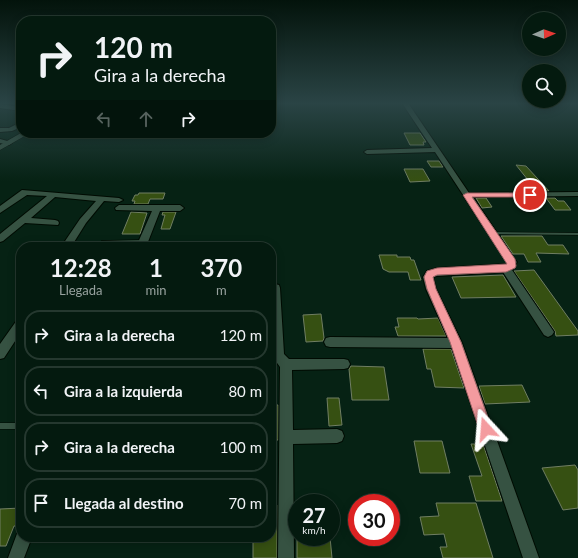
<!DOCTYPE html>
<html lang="es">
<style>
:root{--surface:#041a0f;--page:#12271d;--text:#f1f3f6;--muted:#97a19e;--line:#25382f}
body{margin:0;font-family:Lato,sans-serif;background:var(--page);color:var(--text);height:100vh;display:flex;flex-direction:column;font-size:15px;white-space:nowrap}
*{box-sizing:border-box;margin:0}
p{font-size:13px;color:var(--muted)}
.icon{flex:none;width:22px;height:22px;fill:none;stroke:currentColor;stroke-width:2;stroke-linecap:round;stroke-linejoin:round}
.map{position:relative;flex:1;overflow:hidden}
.panel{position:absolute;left:16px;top:242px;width:260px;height:300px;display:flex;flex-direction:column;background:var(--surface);border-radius:16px;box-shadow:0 2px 10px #0003,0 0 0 1px var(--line)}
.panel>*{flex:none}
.banner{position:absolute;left:16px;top:16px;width:260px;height:122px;border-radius:16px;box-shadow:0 2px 10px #0003,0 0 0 1px var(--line);background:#041a0f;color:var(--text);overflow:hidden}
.needle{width:26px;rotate:88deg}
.controls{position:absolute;left:522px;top:12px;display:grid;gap:8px}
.controls a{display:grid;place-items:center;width:44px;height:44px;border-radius:50%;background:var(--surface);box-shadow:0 2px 10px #0003,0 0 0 1px var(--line);font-size:20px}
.speed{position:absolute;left:288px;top:494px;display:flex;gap:8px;font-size:20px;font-weight:700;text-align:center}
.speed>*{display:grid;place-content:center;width:52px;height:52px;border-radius:50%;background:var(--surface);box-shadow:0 2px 10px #0003,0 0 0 1px var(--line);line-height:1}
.speed small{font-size:10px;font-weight:400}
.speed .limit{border:6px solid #d22;background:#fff;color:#111}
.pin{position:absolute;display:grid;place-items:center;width:34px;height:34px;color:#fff;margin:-17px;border:2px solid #fff;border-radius:50%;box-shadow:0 1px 4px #0007}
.me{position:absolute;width:44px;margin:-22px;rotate:341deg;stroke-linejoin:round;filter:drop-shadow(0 0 3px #0008)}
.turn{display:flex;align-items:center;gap:14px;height:84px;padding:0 12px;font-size:18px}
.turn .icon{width:52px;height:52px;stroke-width:2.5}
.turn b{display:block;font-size:28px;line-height:34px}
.lanes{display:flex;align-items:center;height:38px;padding:0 12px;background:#0003;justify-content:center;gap:20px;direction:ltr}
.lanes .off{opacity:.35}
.eta{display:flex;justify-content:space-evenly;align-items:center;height:68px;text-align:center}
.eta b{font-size:24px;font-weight:700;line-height:28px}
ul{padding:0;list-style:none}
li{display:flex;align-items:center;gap:12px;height:50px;margin:0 8px 6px;padding:0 4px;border:2px solid var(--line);border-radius:16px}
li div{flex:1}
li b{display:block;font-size:15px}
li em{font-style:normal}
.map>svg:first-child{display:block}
.building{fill:#365012;stroke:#707e63}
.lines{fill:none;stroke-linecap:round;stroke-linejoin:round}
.service-casing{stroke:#000b02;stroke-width:1}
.minor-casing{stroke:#000b02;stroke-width:2}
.tertiary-casing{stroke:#000b02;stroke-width:1}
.service{fill:#365242;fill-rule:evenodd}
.minor{fill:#365242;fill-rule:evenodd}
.tertiary{fill:#365242;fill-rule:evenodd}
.route{fill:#f49b9f;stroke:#9f6567}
</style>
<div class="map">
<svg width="578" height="558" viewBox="0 0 578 558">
<rect width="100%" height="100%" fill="#062214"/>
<path class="building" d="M404,133H420L426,142H423L424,145H410Z
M427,161H439L443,167H431Z
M516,165L526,166L549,191H540L534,185H532Z
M404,169H423L430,181L410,182Z
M139,193H165L163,199H150L148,204H134L135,201H132L135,195H138Z
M476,198H486L492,207L482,208Z
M546,198H555L558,201H564L571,210H555Z
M131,212L147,213L140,234H122Z
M163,212H176L170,229H161L165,215H162Z
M501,236H542L548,245H563L569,254L536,253L541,262H528L524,254H513Z
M379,255H397V257H410L411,260H414L421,280H410L408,272H389L383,269Z
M534,270L578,331V335L556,336L555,331L514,271Z
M503,275L516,297L461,298L452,277Z
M321,314L324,338L323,341L306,342L303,315Z
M397,318H417L418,319L438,318L446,336H398L395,327H399Z
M423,349H451L464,388L435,387L431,369H427Z
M351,366L384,367L389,400H352L349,369Z
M522,385L530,402L485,404L479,386Z
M327,398H339L342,425L329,426Z
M271,405H278V440H271Z
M414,441H442L450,473H420Z
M471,444H483L502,501H476L469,476H482Z
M575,465L578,470V508L563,510L542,468Z
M436,503H476L493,558H443L440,547H447L444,534L424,535L420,517L439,516Z
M271,505H277V558H253V537H271Z
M21,508V516L17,526H14L6,546H0V509Z
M297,537H330L332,558H297Z"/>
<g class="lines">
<defs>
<path id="service" d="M490,232L578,233V235L492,234L490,233Z
M143,240L145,242L143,244L101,245L99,243L101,241Z
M0,423H21V429H0Z"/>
<path id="minor" d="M402,103H408L469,193L578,192V196L473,197L515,260L517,262L512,270L552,329L554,332L552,335L548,337L544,335L503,272L437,276L433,277L436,289L462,343L539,558H523L452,348L330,347L326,346L324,342L326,338L330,337L448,338L426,289L423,277L427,271L437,268L507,264V262L435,152L367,154L364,152L367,150L432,148Z
M0,104L21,107V111L0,108Z
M21,122V127L12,131L0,132V128H9Z
M0,139L11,142L12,143L9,145L0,143Z
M22,190L119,198L123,200L119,202L104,201L86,223L71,247H61L80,219L96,201L55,197L31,218L55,220L58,221L59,223L58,225L25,223L3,241L0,242V234L47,196L27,195L0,213V206Z
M119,205H180L184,208L180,211H160L146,247H136L152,211L116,210L115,208Z
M275,284L279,285L280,288L284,354L289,359H344L348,360L350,364L348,368L344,369L292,370L293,430L337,429L342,431L344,436L342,441L337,443L293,444L294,558H278L280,367L272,356L271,286Z
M21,318V332L4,358L0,359V344L17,320Z
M21,530V537H32L24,558H8L18,531Z"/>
<path id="tertiary" d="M21,133H30L0,150V145Z"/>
</defs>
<use href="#service" class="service-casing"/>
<use href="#minor" class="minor-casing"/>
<use href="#tertiary" class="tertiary-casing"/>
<use href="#service" class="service"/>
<use href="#minor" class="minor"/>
<use href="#tertiary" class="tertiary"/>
</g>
<linearGradient id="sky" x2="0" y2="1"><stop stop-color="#03130b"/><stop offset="0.57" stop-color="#2a4445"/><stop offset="1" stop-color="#2a4445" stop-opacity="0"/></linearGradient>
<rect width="578" height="181" fill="url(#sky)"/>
<path class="route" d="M467,193H530L534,195L530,197H472L515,259L516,266L515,268L506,272L437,275L433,277L436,289L461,342L492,429L490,434L486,435L481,434L479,429L450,342L427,289L424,277L427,271L437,268L507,264L463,195Z"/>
</svg>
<div class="controls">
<a><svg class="needle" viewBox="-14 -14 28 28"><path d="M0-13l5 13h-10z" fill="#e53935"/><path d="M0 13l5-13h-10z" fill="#97a19e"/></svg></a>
<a><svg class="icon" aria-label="search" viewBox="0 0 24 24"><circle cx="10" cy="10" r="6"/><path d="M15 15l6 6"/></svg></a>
</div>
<div class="speed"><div>27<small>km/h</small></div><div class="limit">30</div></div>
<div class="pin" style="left:530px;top:195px;background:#d93025"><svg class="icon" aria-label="arrive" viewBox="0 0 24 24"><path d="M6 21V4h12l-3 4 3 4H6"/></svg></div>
<svg class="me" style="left:486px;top:429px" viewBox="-20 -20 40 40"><path d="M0-17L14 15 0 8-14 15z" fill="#f49b9f" stroke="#fff" stroke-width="4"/></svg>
<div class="banner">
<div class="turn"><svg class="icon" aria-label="right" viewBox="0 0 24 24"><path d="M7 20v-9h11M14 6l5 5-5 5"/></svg><div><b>120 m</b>Gira a la derecha</div></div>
<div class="lanes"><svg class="icon off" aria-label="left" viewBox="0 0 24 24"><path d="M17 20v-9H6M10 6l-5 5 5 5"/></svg><svg class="icon off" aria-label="ahead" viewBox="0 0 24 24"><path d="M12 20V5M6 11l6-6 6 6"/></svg><svg class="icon" aria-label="right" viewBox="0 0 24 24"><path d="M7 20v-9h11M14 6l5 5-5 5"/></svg></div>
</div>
<section class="panel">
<div class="eta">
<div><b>12:28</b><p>Llegada</p></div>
<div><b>1</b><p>min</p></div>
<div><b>370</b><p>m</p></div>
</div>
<ul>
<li><svg class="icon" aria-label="right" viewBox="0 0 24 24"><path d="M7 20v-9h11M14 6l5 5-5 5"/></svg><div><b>Gira a la derecha</b></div><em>120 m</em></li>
<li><svg class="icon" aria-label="left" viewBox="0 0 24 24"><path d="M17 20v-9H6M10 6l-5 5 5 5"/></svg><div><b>Gira a la izquierda</b></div><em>80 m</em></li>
<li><svg class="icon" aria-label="right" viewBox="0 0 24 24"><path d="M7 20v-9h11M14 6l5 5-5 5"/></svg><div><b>Gira a la derecha</b></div><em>100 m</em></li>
<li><svg class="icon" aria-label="arrive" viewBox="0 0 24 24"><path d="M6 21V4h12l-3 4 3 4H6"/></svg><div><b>Llegada al destino</b></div><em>70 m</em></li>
</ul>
</section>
</div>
